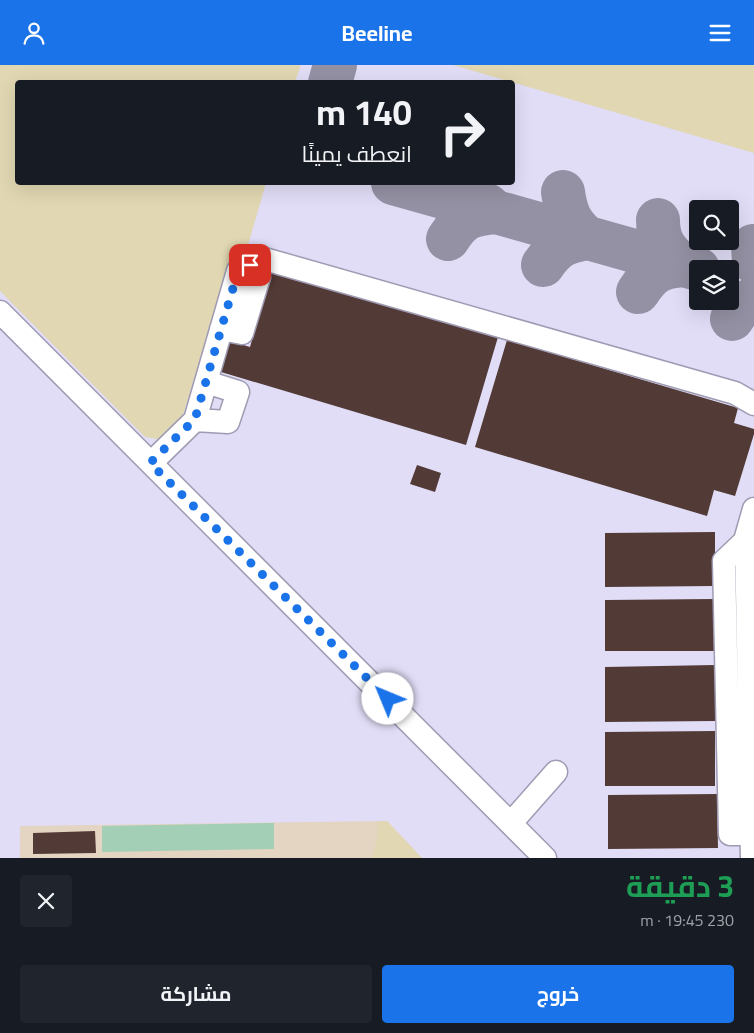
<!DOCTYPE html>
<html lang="ar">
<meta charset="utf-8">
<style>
:root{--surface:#171b24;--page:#20242c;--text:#f1f3f6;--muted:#9ea1a6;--accent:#1a73e8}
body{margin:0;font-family:Georgia,Cairo,serif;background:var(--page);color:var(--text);direction:rtl;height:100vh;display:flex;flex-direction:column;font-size:19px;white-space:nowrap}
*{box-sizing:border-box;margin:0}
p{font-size:16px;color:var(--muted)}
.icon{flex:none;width:28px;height:28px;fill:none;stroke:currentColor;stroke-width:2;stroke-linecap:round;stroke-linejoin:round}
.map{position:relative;height:793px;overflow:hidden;direction:ltr}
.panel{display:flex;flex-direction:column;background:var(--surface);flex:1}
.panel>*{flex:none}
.hud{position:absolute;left:15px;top:15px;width:500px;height:105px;border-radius:5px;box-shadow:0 5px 20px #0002;direction:rtl;background:#171b24;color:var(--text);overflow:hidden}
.buttons{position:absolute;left:689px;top:135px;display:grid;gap:10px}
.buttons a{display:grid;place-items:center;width:50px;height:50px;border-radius:5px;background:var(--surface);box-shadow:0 5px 20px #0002;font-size:25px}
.pin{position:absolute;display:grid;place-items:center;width:42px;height:42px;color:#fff;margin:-21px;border-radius:10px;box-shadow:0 2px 8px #0006}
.me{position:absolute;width:55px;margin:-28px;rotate:315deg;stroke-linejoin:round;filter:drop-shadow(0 0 4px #0008)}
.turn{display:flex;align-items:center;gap:18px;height:105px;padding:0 20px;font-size:22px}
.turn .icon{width:65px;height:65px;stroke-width:2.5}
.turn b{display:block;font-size:35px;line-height:42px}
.round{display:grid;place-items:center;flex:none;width:52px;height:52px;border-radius:5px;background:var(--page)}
.summary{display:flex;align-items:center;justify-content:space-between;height:85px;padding:0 20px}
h1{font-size:30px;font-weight:700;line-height:38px;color:#1e9e55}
.action{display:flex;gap:10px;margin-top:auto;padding:10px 20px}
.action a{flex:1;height:58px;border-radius:5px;background:var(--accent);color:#fff;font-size:20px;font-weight:700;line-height:58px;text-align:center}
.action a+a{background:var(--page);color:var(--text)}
header{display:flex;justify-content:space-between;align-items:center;height:65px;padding:0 20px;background:var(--accent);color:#fff;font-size:22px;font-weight:700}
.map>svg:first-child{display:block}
.commercial{fill:#e4d4c2}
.green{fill:#a2cfb5}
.sand{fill:#e1d7b2}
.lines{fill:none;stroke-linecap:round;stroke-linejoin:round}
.taxiway{stroke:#9491a4;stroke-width:44}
.building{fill:#523a36}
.minor-casing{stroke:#9e9bb3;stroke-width:25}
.minor{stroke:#fff;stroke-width:22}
.route{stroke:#1a73e8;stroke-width:9;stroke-dasharray:0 16.2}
</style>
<header><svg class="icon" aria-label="menu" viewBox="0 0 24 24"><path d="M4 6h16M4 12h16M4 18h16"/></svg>Beeline<svg class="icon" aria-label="person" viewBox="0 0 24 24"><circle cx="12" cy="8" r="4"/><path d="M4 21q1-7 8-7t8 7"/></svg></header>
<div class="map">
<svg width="754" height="793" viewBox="0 0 754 793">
<rect width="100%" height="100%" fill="#e1ddf7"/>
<path class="commercial" d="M387,756L422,793H20V761Z"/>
<path class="green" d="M274,758V784L102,787V761Z"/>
<path class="sand" d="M0,0H301L295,17L18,18V118H266L244,194L231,191L181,357L162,375L145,372L0,226Z
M453,0H754V88Z
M387,756L422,793H372L377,775L378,757Z"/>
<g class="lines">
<path class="taxiway" d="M330,18L335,0
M393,118L698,204
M448,174C462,152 470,150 495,147L487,140
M753,181L754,197
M543,200C556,181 565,177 587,173C571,159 566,149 563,127
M638,227C651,207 658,203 682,200C666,186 658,177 658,155
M732,254L740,242L754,233"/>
</g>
<path class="building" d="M272,205L498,272L466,380L221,307L230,276L250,282Z
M507,275L738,343L734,358L754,364V369L735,431L714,425L707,451L475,382Z
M417,400L441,408L435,427L410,419Z
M715,467V521L605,522V468Z
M714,534V586H605V535Z
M715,600V656L605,657V602Z
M715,666V721H605V667Z
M717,729L718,783L608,784V730Z
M95,766L96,788L33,789V768Z"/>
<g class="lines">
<defs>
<path id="minor" d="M0,247L545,793
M221,264L242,268L259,212L238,206
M195,355L228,357L238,327L206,317
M151,398L195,355L238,206L261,193L735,328L754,339
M746,475L724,496L730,769H754
M511,758L556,707
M752,793L746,472L754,444"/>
</defs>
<use href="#minor" class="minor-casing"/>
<use href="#minor" class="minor"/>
</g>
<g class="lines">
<path class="route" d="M250,200L238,206L195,354L150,398L388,634"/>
</g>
</svg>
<div class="buttons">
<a><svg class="icon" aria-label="search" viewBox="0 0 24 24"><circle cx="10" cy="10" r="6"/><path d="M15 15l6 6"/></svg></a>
<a><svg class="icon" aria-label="layers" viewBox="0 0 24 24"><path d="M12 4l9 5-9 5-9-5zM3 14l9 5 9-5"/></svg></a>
</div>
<div class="pin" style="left:250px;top:200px;background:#d93025"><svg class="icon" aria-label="arrive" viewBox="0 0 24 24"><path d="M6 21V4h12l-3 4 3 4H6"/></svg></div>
<svg class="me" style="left:388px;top:634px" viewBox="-20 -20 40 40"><circle r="19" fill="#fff"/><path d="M0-13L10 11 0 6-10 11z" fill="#1a73e8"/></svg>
<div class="hud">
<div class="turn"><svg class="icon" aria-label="right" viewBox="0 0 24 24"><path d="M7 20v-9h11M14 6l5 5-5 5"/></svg><div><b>140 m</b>انعطف يمينًا</div></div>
</div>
</div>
<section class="panel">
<div class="summary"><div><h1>3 دقيقة</h1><p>230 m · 19:45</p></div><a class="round"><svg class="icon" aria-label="close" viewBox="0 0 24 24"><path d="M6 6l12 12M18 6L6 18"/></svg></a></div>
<div class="action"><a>خروج</a><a>مشاركة</a></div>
</section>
